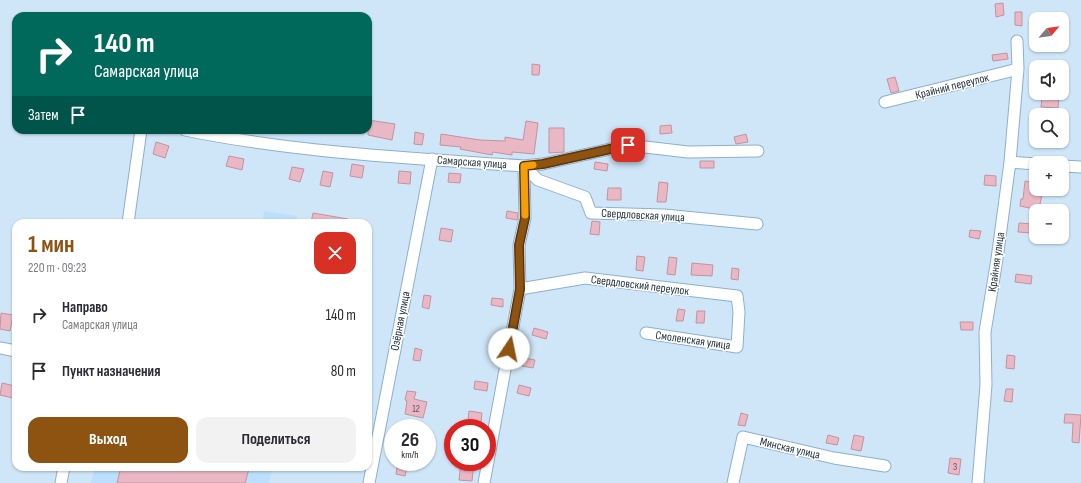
<!DOCTYPE html>
<html lang="ru">
<meta charset="utf-8">
<style>
:root{--surface:#fff;--page:#f2f2f3;--text:#2b2b33;--muted:#7c7c81;--accent:#8e5311}
body{margin:0;font-family:"Sofia Sans Condensed",sans-serif;background:var(--page);color:var(--text);height:100vh;display:flex;flex-direction:column;font-size:15px;white-space:nowrap}
*{box-sizing:border-box;margin:0}
p{font-size:13px;color:var(--muted)}
.icon{flex:none;width:22px;height:22px;fill:none;stroke:currentColor;stroke-width:2;stroke-linecap:round;stroke-linejoin:round}
.map{position:relative;flex:1;overflow:hidden}
.sheet{position:absolute;left:12px;top:219px;width:360px;height:252px;display:flex;flex-direction:column;background:var(--surface);border-radius:12px;box-shadow:0 1px 3px #0004}
.sheet>*{flex:none}
.top-card{position:absolute;left:12px;top:12px;width:360px;height:122px;border-radius:12px;box-shadow:0 1px 3px #0004;background:#00695c;color:#fff;overflow:hidden}
.needle{width:26px;rotate:62deg}
.buttons{position:absolute;left:1029px;top:12px;display:grid;gap:8px}
.buttons a{display:grid;place-items:center;width:40px;height:40px;border-radius:8px;background:var(--surface);box-shadow:0 1px 3px #0004;font-size:20px}
.speed{position:absolute;left:384px;top:419px;display:flex;gap:8px;font-size:20px;font-weight:700;text-align:center}
.speed>*{display:grid;place-content:center;width:52px;height:52px;border-radius:50%;background:var(--surface);box-shadow:0 1px 3px #0004;line-height:1}
.speed small{font-size:10px;font-weight:400}
.speed .limit{border:6px solid #d22;background:#fff;color:#111}
.pin{position:absolute;display:grid;place-items:center;width:34px;height:34px;color:#fff;margin:-17px;border-radius:8px;box-shadow:0 2px 6px #0006}
.me{position:absolute;width:44px;margin:-22px;rotate:11deg;stroke-linejoin:round;filter:drop-shadow(0 0 3px #0008)}
.turn{display:flex;align-items:center;gap:14px;height:84px;padding:0 16px;font-size:18px}
.turn .icon{width:52px;height:52px;stroke-width:2.5}
.turn b{display:block;font-size:28px;line-height:34px}
.then{display:flex;align-items:center;height:38px;padding:0 16px;background:#0003;gap:8px;font-size:15px}
.round{display:grid;place-items:center;flex:none;width:42px;height:42px;border-radius:12px;background:var(--page)}
.overview{display:flex;align-items:center;justify-content:space-between;height:68px;padding:0 16px}
h1{font-size:24px;font-weight:700;line-height:30px;color:var(--accent)}
.cta{display:flex;gap:8px;margin-top:auto;padding:8px 16px}
.cta a{flex:1;height:46px;border-radius:12px;background:var(--accent);color:#fff;font-size:16px;font-weight:700;line-height:46px;text-align:center}
.cta a+a{background:var(--page);color:var(--text)}
ul{padding:0;list-style:none}
li{display:flex;align-items:center;gap:12px;height:56px;padding:0 16px}
li div{flex:1}
li b{display:block;font-size:15px}
li em{font-style:normal}
.map>svg:first-child{display:block}
.built{fill:#bbdffc}
.building{fill:#e9b8c4;stroke:#c2939f}
.lines{fill:none;stroke-linecap:round;stroke-linejoin:round}
.minor-casing{stroke:#8bb0ce;stroke-width:13}
.minor{stroke:#fff;stroke-width:11}
.route-casing{stroke:#5c360b;stroke-width:10}
.route{stroke:#8e5311;stroke-width:7}
.slow{stroke:#f59e0b;stroke-width:7}
.labels{text-anchor:middle;stroke-width:3;stroke-linejoin:round;paint-order:stroke}
.number-label{font-size:10px;fill:#565661}
.street-label{font-size:12px;fill:#253540;stroke:#fff}
</style>
<div class="map">
<svg width="1081" height="483" viewBox="0 0 1081 483">
<rect width="100%" height="100%" fill="#cfe6f9"/>
<path class="built" d="M264,211L297,216L296,223L263,219Z
M95,467H273L269,483H91Z"/>
<path class="building" d="M1003,3L1004,15L996,17L995,4Z
M1015,12H1022V26L1015,25Z
M1007,53L1008,59L993,61L992,55Z
M532,64L540,65L539,75H532Z
M895,77L899,91L891,93L887,79Z
M1042,95L1059,96L1058,108L1041,107Z
M368,120L395,124L392,140L368,135Z
M526,121L538,123L534,154L512,152V155L493,152L492,155L460,149L461,147L440,145L441,134L480,140L505,141V137L523,140Z
M671,125L672,133L660,134V126Z
M549,128H564V152L549,153Z
M415,132L424,134L422,145L414,144Z
M746,134L748,142L736,144L734,137Z
M156,142L169,146L165,158L153,154Z
M229,156L244,159L242,170L226,166Z
M700,161H714V168H700Z
M595,162L608,164L607,171L594,169Z
M352,164L364,166L362,178L350,176Z
M292,167L304,169L300,182L289,179Z
M323,171L333,173L330,187L320,185Z
M399,171L411,172L410,184L398,183Z
M449,173L461,174L460,183L448,182Z
M985,175L996,176V186L984,185Z
M1025,181L1036,183V189H1043L1039,210L1020,206L1021,199H1023Z
M659,182L668,183L666,202H657Z
M608,188H621V200H607Z
M507,211L518,213L517,220L506,218Z
M313,213L348,219V223H311Z
M592,221L600,222L599,235L590,234Z
M1019,223L1032,224V233L1018,232Z
M441,228L453,230L451,242L439,240Z
M970,230L981,231L979,239L969,237Z
M637,256L645,257L643,271L636,270Z
M669,257L677,258L675,275L667,274Z
M692,263L713,265L712,276L691,275Z
M732,268L739,269L738,280L731,279Z
M1016,274L1032,276L1031,284L1015,282Z
M424,295L431,296L429,309L422,307Z
M492,298L503,299V307L491,305Z
M678,309L685,310L683,321H676Z
M697,311H705L704,323H696Z
M1,313L13,315L10,331L0,329Z
M960,322H973V330H961Z
M534,328L548,332L546,339L532,335Z
M415,348L422,350L420,361L413,360Z
M1007,355L1015,356L1014,369L1006,368Z
M524,358L535,360L533,368L522,366Z
M475,381L488,383L487,391L474,389Z
M2,383L15,386L13,398L0,395Z
M519,385L531,388L529,396L517,393Z
M1006,389H1013L1012,402L1004,401Z
M407,391L416,392L414,399L427,402L423,418L405,414L407,401L405,400Z
M469,411L482,413L481,422L468,420Z
M741,413L748,415L745,426L738,425Z
M1065,414L1081,415L1079,443L1072,442L1073,423H1064Z
M828,435L839,438L837,445L826,443Z
M854,435L864,437L861,451L851,449Z
M950,458L961,459L959,475L948,473Z
M398,462H408L405,476L396,474Z
M461,462H474L472,481L459,480Z
M121,467H241L249,469L245,483H117Z"/>
<g class="lines">
<defs>
<path id="minor" d="M885,102L1018,69
M185,130C297,153 411,158 524,166L543,164L628,145L688,152L758,151
M1010,162L1036,164
M524,166L538,180L585,197L591,213L664,215L757,224
M1062,166L1081,167
M128,223L141,130
M520,289L585,278L737,296L739,312L737,347L646,333
M0,348L16,351
M61,483L64,467
M369,483L432,159
M484,483L520,289L519,245L525,218L524,166
M733,483L743,437L834,458L885,466
M978,483L986,385L985,332L997,259L1010,162L1018,69L1017,41"/>
</defs>
<use href="#minor" class="minor-casing"/>
<use href="#minor" class="minor"/>
</g>
<g class="lines">
<defs>
<path id="route" d="M509,349L520,289L519,245L525,218L524,166L543,164L628,145"/>
</defs>
<use href="#route" class="route-casing"/>
<use href="#route" class="route"/>
<path class="slow" d="M525,215L524,166L533,165"/>
</g>
<g class="labels">
<g class="number-label">
<text x="416" y="412">12</text>
<text x="955" y="470">3</text>
</g>
<g class="street-label">
<text transform="translate(952 86) rotate(-14)" y="4">Крайний переулок</text>
<text transform="translate(472 162) rotate(4)" y="4">Самарская улица</text>
<text transform="translate(643 215) rotate(3)" y="4">Свердловская улица</text>
<text transform="translate(996 262) rotate(-82)" y="4">Крайняя улица</text>
<text transform="translate(640 285) rotate(7)" y="4">Свердловский переулок</text>
<text transform="translate(400 321) rotate(-79)" y="4">Озёрная улица</text>
<text transform="translate(693 340) rotate(8)" y="4">Смоленская улица</text>
<text transform="translate(790 448) rotate(13)" y="4">Минская улица</text>
</g>
</g>
</svg>
<div class="buttons">
<a><svg class="needle" viewBox="-14 -14 28 28"><path d="M0-13l5 13h-10z" fill="#e53935"/><path d="M0 13l5-13h-10z" fill="#7c7c81"/></svg></a>
<a><svg class="icon" aria-label="sound" viewBox="0 0 24 24"><path d="M4 9h4l5-4v14l-5-4H4zM17 9q2 3 0 6"/></svg></a>
<a><svg class="icon" aria-label="search" viewBox="0 0 24 24"><circle cx="10" cy="10" r="6"/><path d="M15 15l6 6"/></svg></a>
<a>+</a>
<a>−</a>
</div>
<div class="speed"><div>26<small>km/h</small></div><div class="limit">30</div></div>
<div class="pin" style="left:628px;top:145px;background:#d93025"><svg class="icon" aria-label="arrive" viewBox="0 0 24 24"><path d="M6 21V4h12l-3 4 3 4H6"/></svg></div>
<svg class="me" style="left:509px;top:349px" viewBox="-20 -20 40 40"><circle r="19" fill="#fff"/><path d="M0-13L10 11 0 6-10 11z" fill="#8e5311"/></svg>
<div class="top-card">
<div class="turn"><svg class="icon" aria-label="right" viewBox="0 0 24 24"><path d="M7 20v-9h11M14 6l5 5-5 5"/></svg><div><b>140 m</b>Самарская улица</div></div>
<div class="then">Затем<svg class="icon" aria-label="arrive" viewBox="0 0 24 24"><path d="M6 21V4h12l-3 4 3 4H6"/></svg></div>
</div>
<section class="sheet">
<div class="overview"><div><h1>1 мин</h1><p>220 m · 09:23</p></div><a class="round" style="background:#d93025;color:#fff"><svg class="icon" aria-label="close" viewBox="0 0 24 24"><path d="M6 6l12 12M18 6L6 18"/></svg></a></div>
<ul>
<li><svg class="icon" aria-label="right" viewBox="0 0 24 24"><path d="M7 20v-9h11M14 6l5 5-5 5"/></svg><div><b>Направо</b><p>Самарская улица</p></div><em>140 m</em></li>
<li><svg class="icon" aria-label="arrive" viewBox="0 0 24 24"><path d="M6 21V4h12l-3 4 3 4H6"/></svg><div><b>Пункт назначения</b></div><em>80 m</em></li>
</ul>
<div class="cta"><a>Выход</a><a>Поделиться</a></div>
</section>
</div>
